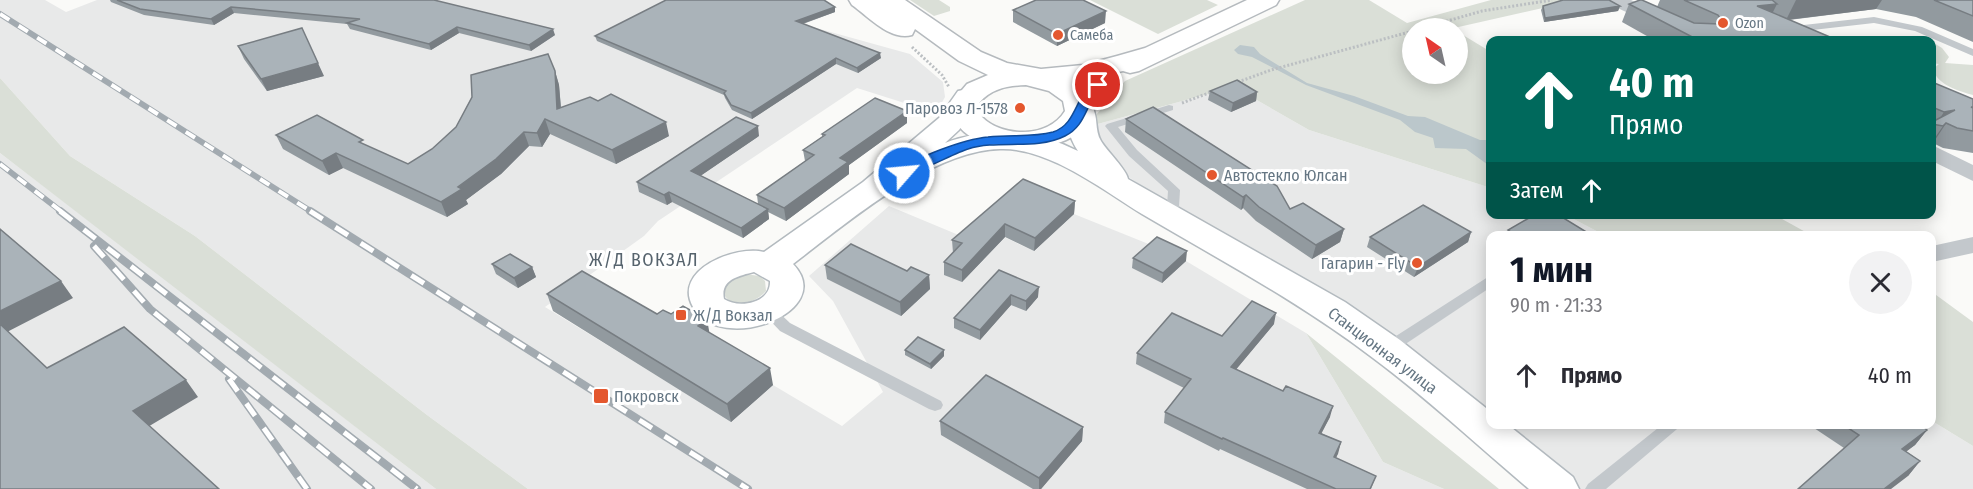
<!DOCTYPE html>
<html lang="ru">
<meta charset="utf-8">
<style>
:root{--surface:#fff;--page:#f2f2f3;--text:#2b2b33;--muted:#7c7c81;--accent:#111827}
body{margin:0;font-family:"Fira Sans Condensed",sans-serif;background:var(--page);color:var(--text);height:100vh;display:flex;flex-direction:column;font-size:22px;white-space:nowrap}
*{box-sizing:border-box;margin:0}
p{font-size:20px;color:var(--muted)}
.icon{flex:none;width:33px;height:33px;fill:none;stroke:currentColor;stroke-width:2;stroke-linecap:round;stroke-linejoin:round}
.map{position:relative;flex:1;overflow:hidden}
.panel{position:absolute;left:1486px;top:231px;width:450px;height:198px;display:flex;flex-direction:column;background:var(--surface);border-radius:12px;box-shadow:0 3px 15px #0003}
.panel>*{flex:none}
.hud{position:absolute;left:1486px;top:36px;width:450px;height:183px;border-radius:12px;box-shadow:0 3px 15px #0003;background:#00695c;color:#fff;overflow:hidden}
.needle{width:39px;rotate:326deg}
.controls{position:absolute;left:1402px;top:18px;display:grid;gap:12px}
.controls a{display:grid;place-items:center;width:66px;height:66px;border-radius:50%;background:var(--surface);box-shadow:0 3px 15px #0003;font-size:30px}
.pin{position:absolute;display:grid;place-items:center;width:51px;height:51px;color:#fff;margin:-26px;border:3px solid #fff;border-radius:50%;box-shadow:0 2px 6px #0007}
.me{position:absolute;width:66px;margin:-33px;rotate:63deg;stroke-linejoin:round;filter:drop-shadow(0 0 4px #0008)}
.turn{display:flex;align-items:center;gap:21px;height:126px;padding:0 24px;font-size:27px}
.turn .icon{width:78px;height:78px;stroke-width:2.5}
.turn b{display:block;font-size:42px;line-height:51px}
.then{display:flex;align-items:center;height:57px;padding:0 24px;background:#0003;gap:12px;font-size:22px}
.round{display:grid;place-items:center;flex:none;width:63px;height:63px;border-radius:32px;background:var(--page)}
.summary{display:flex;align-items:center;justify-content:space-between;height:102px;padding:0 24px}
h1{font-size:36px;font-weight:700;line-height:45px;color:var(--accent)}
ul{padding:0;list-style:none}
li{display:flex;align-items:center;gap:18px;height:84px;padding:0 24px}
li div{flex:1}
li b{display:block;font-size:22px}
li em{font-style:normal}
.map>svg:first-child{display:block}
.built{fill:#e8e9e9}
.green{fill:#dadfd7}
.water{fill:#bbc7cb}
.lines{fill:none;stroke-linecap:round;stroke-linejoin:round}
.secondary-casing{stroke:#b3babf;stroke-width:3}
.primary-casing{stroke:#b5babe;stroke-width:3}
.path{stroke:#bbbfc2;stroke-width:3;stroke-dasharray:2 2;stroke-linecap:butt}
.lane{fill:#c3c8cc;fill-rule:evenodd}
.street{fill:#c3c8cc;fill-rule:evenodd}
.secondary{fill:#fff;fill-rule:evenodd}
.primary{fill:#fff;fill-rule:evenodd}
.rail-far1-casing{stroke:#a2aab0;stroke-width:6}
.rail-casing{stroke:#a2aab0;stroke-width:8}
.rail-far1{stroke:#fff;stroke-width:4;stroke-dasharray:11;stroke-linecap:butt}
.rail{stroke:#fff;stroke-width:5;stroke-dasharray:15;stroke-linecap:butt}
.wall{fill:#929a9f}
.shaded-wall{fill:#777d82}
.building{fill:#aab3b9;stroke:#777d82;stroke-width:1.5}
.route{fill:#1a73e8;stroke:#114b97;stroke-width:1.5}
.poi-dot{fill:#e4572e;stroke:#fff;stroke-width:2}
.labels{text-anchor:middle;stroke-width:6;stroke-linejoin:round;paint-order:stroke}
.far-poi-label{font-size:14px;fill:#657683;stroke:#fff;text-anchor:start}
.poi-label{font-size:16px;fill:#657683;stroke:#fff;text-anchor:start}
.street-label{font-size:16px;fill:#657683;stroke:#fff}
.neighbourhood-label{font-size:18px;letter-spacing:1.5px;fill:#57646e;stroke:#fff}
</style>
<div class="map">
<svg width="1973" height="489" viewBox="0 0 1973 489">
<rect width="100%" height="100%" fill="#fafaf8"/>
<path class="built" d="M0,0H45L66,12L97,0H774L732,35L809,26L910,54L943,82L945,97L936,113L857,88L658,221L644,236L545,307L731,421L773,385L842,426L883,392L833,301L809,276L889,206L973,241L982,227L1034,251L1074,214L1156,247L1186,261L1306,333L1383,462L1444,489H528L427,415L195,236L70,156L0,78Z
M1234,87L1309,130L1491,188V214L1566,215L1604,235L1491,236V418L1179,213L1122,172L1101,148L1094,125Z
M0,153L160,275L436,489H0Z
M1932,421L1973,446V489H1578L1499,425L1932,424Z"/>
<path class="green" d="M910,0H939L950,7V11L934,16Z
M1090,0H1207L1218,5L1158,34Z
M1305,0H1369L1407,23L1491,0H1578L1454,28H1413V74H1458V32L1491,52V188L1309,130L1234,87L1094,125L1096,115L1125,81Z
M1932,42L1942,48L1949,57L1945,63L1973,65V95C1959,91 1937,85 1933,69L1939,64L1932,63Z
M0,78L70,156L195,236L427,415L528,489H436L0,153Z
M1566,215H1775L1811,235H1604Z
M744,274L760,276L765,281L766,291C756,303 730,311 723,292C726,281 734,277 744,274Z
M1932,292L1973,322V446L1932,421Z
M1306,333L1499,489H1444L1383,462Z"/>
<path class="water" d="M1240,45L1254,47L1260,54L1307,83L1354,96L1408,116L1425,117L1480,140H1491V167L1466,149L1435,148L1433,138L1415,132L1400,120L1306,85L1252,57L1238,54L1234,50Z"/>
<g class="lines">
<defs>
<path id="secondary" d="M968,89L978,91L982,97L959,130L945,143C991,126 1034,129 1078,151C1070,139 1062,119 1071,105L1081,103L1091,105C1099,116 1094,130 1101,141C1107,151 1127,170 1128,179L1345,302L1400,340L1491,412V424H1507L1573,477L1579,489H1529C1477,445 1427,398 1373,358C1301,303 1220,260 1142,214C1103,190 1048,147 1000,149C930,151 847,223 793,264C839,312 720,356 693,307C672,270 735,245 764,252L863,182L939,118L958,91ZM754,272L770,281C771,303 739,309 724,299C720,280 738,276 754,272Z"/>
<path id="primary" d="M849,0H905L981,52L1007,63L1041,69L1083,65L1117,56L1145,48L1247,0H1279L1276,5L1139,71L1130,73L1123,71L1073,82L1086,92L1094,111C1087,124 1080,134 1066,140C1033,155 951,153 951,103L967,84L988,75L959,61L915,29L912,35C890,41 869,17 852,5ZM1026,85L1049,91L1063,101L1065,111C1049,138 1003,138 982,117L979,103C992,88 1007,86 1026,85Z"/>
</defs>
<use href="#secondary" class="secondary-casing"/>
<use href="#primary" class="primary-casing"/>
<path class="path" d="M1423,28L1482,11L1552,0
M912,47L942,75L949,87
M1238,82L1271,70L1413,31
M1182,103L1214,91"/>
<path class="lane" d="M1874,17L1922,27L1973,49V56L1915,31L1874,23L1795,32L1790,29L1795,26Z
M1169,105L1173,106V110L1118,127L1137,150L1180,190L1179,207L1169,218L1164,219L1157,215L1167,206L1168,191L1129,156L1105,126L1107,124Z
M1491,275V287L1392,353H1382L1379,349L1382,345Z
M767,305L772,306L790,323L941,401L943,405L941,409L935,411L929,409L780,331L760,310L762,306Z
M1663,424H1683L1606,489H1585L1588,484Z"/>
<path class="street" d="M1607,0H1631L1708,36L1711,40H1686L1609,4Z
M1932,145L1973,165V181L1932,161Z
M1973,237V253L1932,262V246Z"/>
<use href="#secondary" class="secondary"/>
<use href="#primary" class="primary"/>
<defs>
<path id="rail-far1" d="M0,14L312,212
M0,164L62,212"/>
<path id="rail" d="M60,211L417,489
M310,211L748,489
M94,246L150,309L371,489
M229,379L307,489"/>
</defs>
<use href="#rail-far1" class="rail-far1-casing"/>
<use href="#rail" class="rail-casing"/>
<use href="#rail-far1" class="rail-far1"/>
<use href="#rail" class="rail"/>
</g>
<path class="wall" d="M110,0H434L555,35L531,51L459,33L431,50L350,29L347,24L234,13L214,25L144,15L111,2Z
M1660,0H1973V42L1916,17L1876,9L1789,20L1837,40H1654L1622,22L1629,4L1657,7Z
M1543,6H1620L1618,11L1544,22L1541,10Z
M835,7V12L803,24L881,58L858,73L836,64L752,119L732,110L725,98L724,95L597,41L595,36Z
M1013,10L1105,23L1057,46L1013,22Z
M238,46L324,76L267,91L244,59Z
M555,71L559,85L561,107L669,136L616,164L550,134L542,147L529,146L501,174L466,200L468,204L447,217L343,168L329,175L283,149L276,135L365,145L408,164L432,149L456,127L472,97Z
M1932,82L1973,99V153L1943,148L1933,143L1932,144Z
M1210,91L1257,92L1256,101L1231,112L1208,100Z
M1126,119L1290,209L1344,229L1340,242L1312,259L1256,221L1243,208L1241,210L1125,132Z
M907,123L849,165V174L786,221L768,212L769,219L743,238L672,202L667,205L639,192L637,182L759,136L700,176L758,204L757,195L805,161L803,150L822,137V134Z
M1075,201L1074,214L1034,251L1005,237L962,282L944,275V262L953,253L952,240Z
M1508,230L1593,236H1506Z
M1471,232L1468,242L1414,277L1367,247L1370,237Z
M1133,258L1186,261L1162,283L1132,268Z
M492,264L532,267L536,277L518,288L496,274Z
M825,265L907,271L929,275L930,289L901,316L827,279Z
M999,270L1038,297L1026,311L1011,305L980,340L954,328V318Z
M547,294L657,314H671L710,333L773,385L731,422L553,311Z
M1274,324L1236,369L1330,417L1321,433L1341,442L1336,458L1376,476L1371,489H1307L1220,449L1219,451L1164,423L1165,412L1184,388L1136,364L1137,353L1222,336Z
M905,350H944V356L931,369L905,355Z
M940,421L1083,427L1082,441L1041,489H1033L941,435Z
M1808,424H1919L1927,430L1915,445L1906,451L1920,461L1908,476L1844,448Z"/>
<path class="shaded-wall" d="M1796,0H1882L1876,9L1786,20Z
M1777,4L1768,22L1757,6Z
M1620,6L1618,11L1544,22L1545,18Z
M231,7L234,13L214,25L211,19Z
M835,7V12L796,26V21Z
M1106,11L1105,23L1057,46V34Z
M457,27L459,33L431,50L429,44Z
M553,29L555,35L531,51L529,45Z
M880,53L881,58L858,73L857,68Z
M836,58V64L752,119L751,113Z
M318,63L324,76L267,91L261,79Z
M555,71L559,85L562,123L557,109Z
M1257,92L1256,101L1231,112L1233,103Z
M1955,110L1933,143L1932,144V142L1943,126L1936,124L1944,112Z
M907,111V123L849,165V174L786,221L784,208L840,158Z
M545,119L550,134L542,147L537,133Z
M666,122L669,136L616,164L612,150Z
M758,126L759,136L693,181L691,171Z
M524,132L529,146L501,174L466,200L468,204L447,217L441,202Z
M336,153L343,168L329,175L322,161Z
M669,192L672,202L667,205L664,195Z
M1246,195L1243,208L1241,210L1243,197Z
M1075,201L1074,214L1034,251L1035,238Z
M768,209L769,219L743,238L741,228Z
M1005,224V237L962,282V270Z
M1344,229L1340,242L1312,259L1316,245Z
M1471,232L1468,242L1414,277L1418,267Z
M1187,251L1186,261L1162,283L1163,273Z
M532,267L536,277L518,288L514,278Z
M929,275L930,289L901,316L900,302Z
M61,281L73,298L5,333L0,326V311Z
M1039,287L1038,297L1026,311V301Z
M1011,295V305L980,340V330Z
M1276,313L1274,324L1229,378L1231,367Z
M707,319L710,336L698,326Z
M944,350V356L931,369L930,364Z
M770,368L773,385L731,422L727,404Z
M186,380L198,397L146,428L133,411Z
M1333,406L1330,417L1316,444L1319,433Z
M1083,427L1082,441L1041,489H1039V478Z
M1927,430L1915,445L1890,464L1902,449Z
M1341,442L1338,454L1330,469L1334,457Z
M1920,461L1908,476L1891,489H1884Z"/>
<path class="building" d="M117,0H434L553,29L529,45L457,27L429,44L347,23L360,19L231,7L211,19L140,9Z
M666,0H824L835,7L796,21L880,53L857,68L836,58L751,113L731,105L724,93L726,91L595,36Z
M1036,0H1083L1106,11L1057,34L1013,10Z
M1563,0H1609L1620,6L1545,18L1543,6Z
M1640,0H1642L1694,23L1720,24L1722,21L1718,15L1684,0H1772L1777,4L1757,6L1837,40H1698L1629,4Z
M1934,0H1973V16Z
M302,28L318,63L261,79L238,46Z
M548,54L555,71L557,109L590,97L598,101L611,94L666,122L612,150L545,119L537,133L524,132L496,159L458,187L462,189L441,202L336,153L322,161L276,135L317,115L363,140L359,142L408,164L432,149L456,127L472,97L471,75Z
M1237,80L1257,92L1233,103L1210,91Z
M1932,82L1973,99V107H1971L1973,108V131L1957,128L1946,123L1943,126L1932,124V122L1955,110L1944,112L1932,107Z
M875,98L907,111L840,158L848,162L784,208L757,195L814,155L803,150L825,135L822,134Z
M1153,107L1277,186L1290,209L1303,203L1344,229L1316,245L1259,207L1246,195L1243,197L1126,119Z
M736,117L758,126L691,171L768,209L741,228L669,192L664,195L637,182Z
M1023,179L1075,201L1035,238L1005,224L962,270L944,262L962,243L952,240Z
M1423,205L1471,232L1418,267L1370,237Z
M1536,214H1557L1593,236H1517L1508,230Z
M0,229L61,281L0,311Z
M1157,237L1187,251L1163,273L1133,258Z
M851,244L907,271L911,267L929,275L900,302L825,265Z
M510,254L532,267L514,278L492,264Z
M999,270L1039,287L1026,301L1011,295L980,330L954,318Z
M582,271L657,314L663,310L671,314L683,306L707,319L698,326L770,368L727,404L547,294Z
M1252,301L1276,313L1231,367L1283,391L1286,386L1333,406L1319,433L1341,442L1334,457L1376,476L1370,489H1336L1223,438L1222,439L1165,412L1191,379L1137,353L1172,313L1222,336Z
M0,324L47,368L124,327L186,380L133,411L219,489H0Z
M918,337L944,350L930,364L905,350Z
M986,375L1083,427L1039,478L940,421Z
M1842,424H1919L1927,430L1902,449L1920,461L1884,489H1798L1859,435Z"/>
<path class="route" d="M1098,82L1103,85C1100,90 1095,95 1092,100C1084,115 1081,128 1065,136C1035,151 999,139 968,149C954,153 910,178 900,175L898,173C913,157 966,139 988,137C1010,134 1031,138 1053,132C1079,124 1075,89 1098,82Z"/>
<g class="poi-dot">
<circle cx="1723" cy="23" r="6"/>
<circle cx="1058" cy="35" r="6"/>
<circle cx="1020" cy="108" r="6"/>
<circle cx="1212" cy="175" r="6"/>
<circle cx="1417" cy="263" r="6"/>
<rect x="675" y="309" width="12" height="12" rx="3"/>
<rect x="593" y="388" width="16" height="16" rx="3"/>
</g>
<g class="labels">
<g class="far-poi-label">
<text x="1735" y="28">Ozon</text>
<text x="1070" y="40">Самеба</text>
</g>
<g class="poi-label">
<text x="1008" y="114" text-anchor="end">Паровоз Л-1578</text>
<text x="1224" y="181">Автостекло Юлсан</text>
<text x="1405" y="269" text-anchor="end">Гагарин - Fly</text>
<text x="693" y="321">Ж/Д Вокзал</text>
<text x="614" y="402">Покровск</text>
</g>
<g class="street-label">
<text transform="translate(1383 350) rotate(37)" y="6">Станционная улица</text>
</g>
<g class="neighbourhood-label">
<text x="644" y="266">Ж/Д ВОКЗАЛ</text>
</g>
</g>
</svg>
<div class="controls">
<a><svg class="needle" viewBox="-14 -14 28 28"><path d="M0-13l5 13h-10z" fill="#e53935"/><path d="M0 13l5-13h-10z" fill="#7c7c81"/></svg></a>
</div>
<div class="pin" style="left:1098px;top:85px;background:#d93025"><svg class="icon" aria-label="arrive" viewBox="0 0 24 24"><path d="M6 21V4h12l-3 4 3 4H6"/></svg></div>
<svg class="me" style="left:904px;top:173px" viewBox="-20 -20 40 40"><circle r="17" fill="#1a73e8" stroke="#fff" stroke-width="3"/><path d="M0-11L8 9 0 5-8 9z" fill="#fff"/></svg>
<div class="hud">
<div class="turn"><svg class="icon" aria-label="ahead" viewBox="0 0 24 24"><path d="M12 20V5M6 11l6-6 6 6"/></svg><div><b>40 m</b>Прямо</div></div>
<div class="then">Затем<svg class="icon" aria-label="ahead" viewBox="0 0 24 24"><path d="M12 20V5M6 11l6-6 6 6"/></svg></div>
</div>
<section class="panel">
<div class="summary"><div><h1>1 мин</h1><p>90 m · 21:33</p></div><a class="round"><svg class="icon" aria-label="close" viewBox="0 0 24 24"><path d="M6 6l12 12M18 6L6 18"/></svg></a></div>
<ul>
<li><svg class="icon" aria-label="ahead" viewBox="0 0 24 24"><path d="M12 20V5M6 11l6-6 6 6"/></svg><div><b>Прямо</b></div><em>40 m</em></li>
</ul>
</section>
</div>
